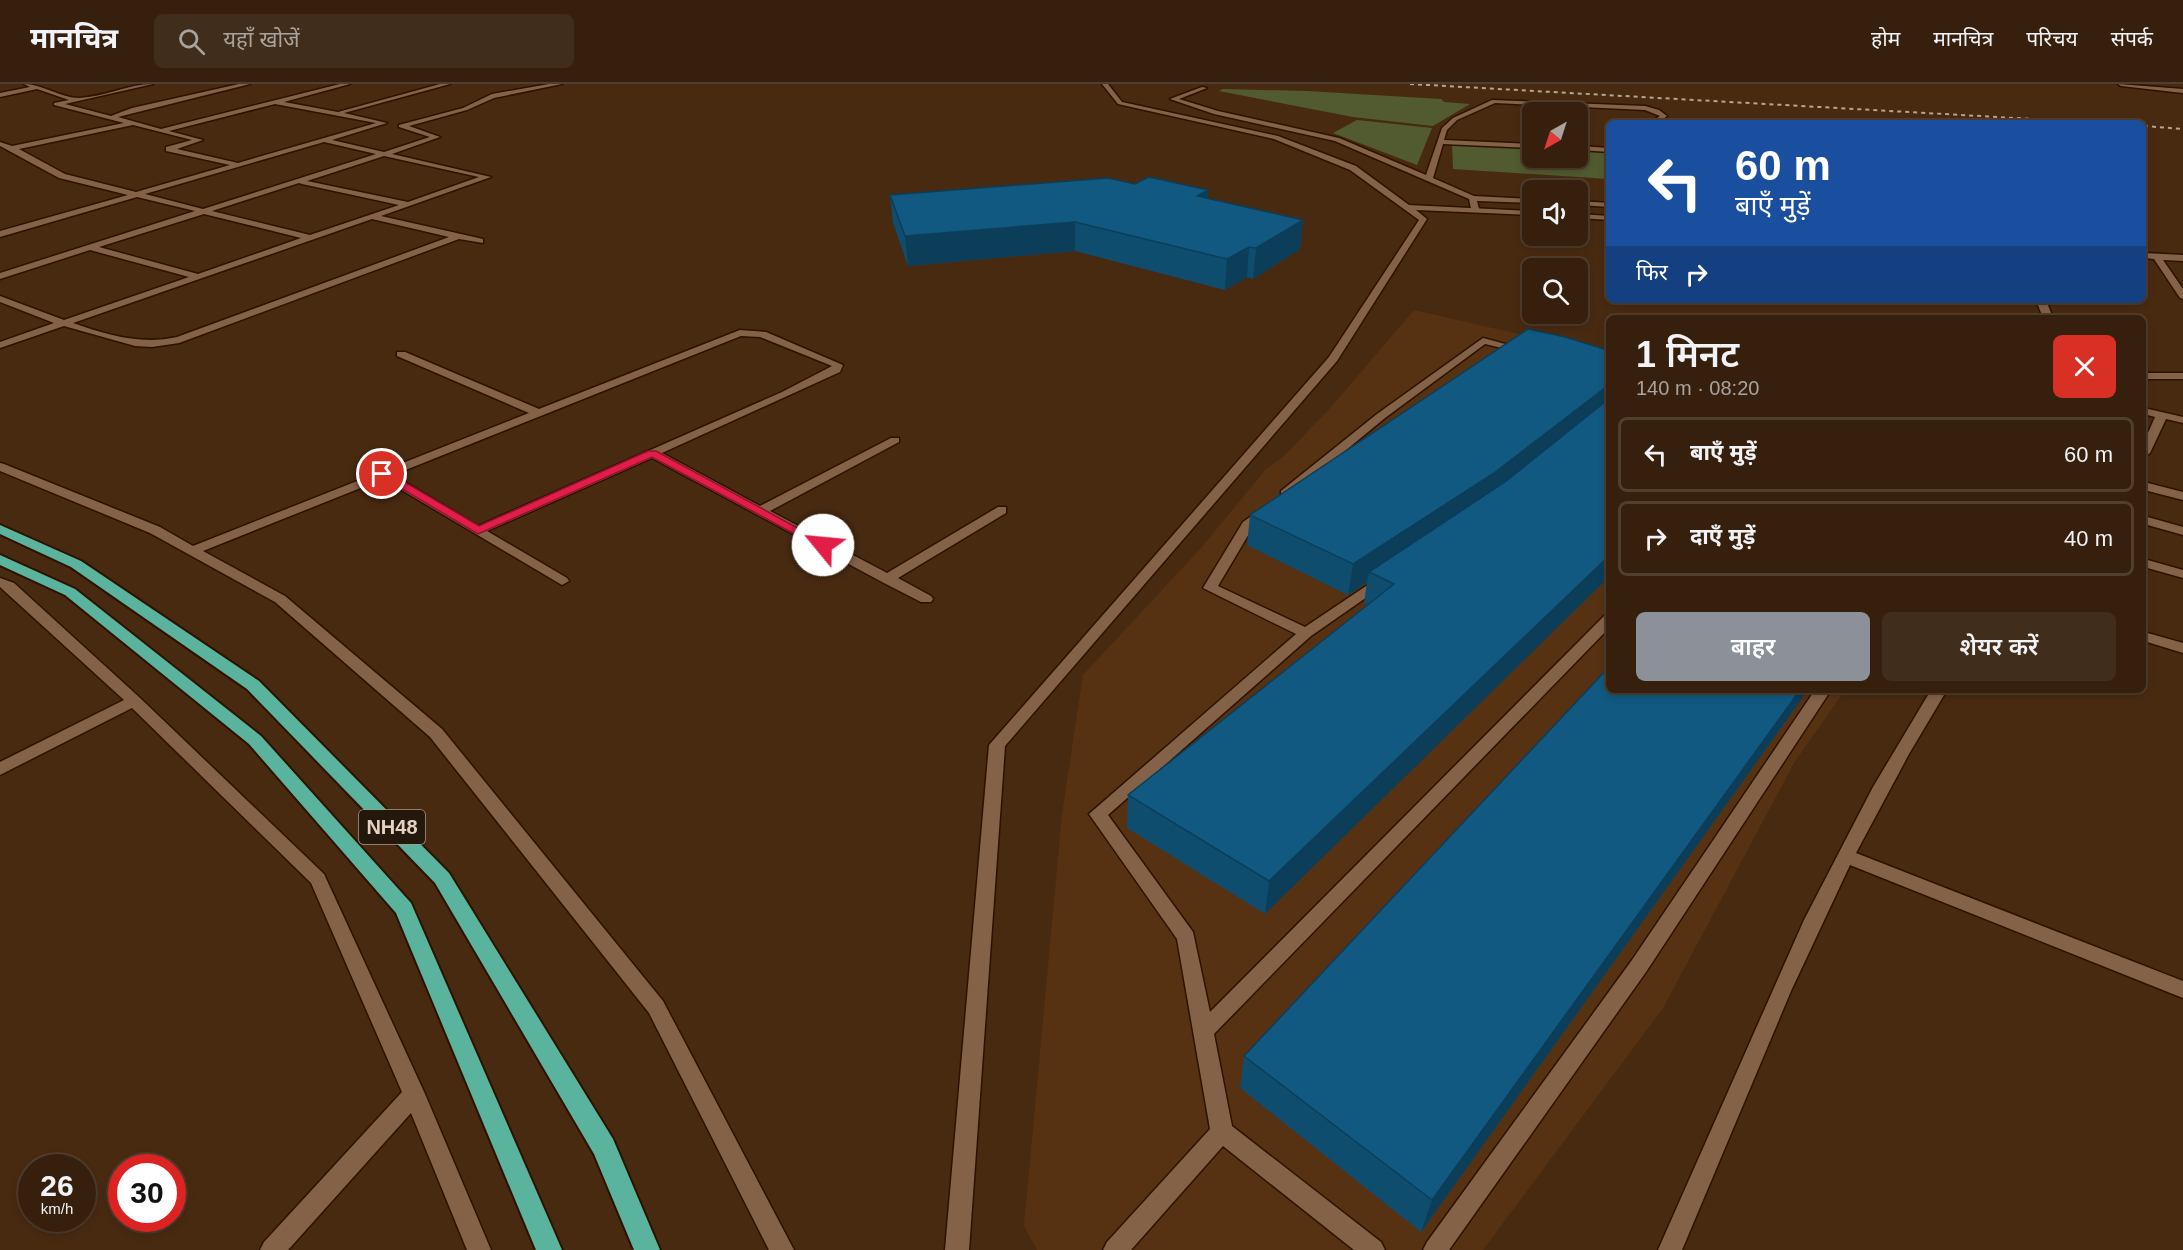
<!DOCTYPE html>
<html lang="hi">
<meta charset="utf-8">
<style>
:root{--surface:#36200d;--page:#412d1b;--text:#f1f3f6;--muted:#aaa39d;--line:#503e2e;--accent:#8c9099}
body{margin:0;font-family:Arial,"Noto Sans Devanagari",sans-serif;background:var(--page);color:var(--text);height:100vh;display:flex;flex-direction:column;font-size:22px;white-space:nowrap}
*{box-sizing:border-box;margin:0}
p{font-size:20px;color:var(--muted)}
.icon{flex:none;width:33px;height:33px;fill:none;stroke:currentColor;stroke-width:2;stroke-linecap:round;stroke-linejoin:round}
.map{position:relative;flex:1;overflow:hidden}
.panel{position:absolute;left:1606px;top:231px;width:540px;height:378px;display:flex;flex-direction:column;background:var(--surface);border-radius:9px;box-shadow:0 3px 9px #0003,0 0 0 2px var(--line)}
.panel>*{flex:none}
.hud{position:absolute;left:1606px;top:36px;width:540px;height:183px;border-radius:9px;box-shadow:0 3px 9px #0003,0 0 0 2px var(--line);background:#1a4fa0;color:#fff;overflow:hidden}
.needle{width:39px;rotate:219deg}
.tools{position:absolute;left:1522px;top:18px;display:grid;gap:12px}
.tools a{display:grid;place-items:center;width:66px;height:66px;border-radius:9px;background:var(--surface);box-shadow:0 3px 9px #0003,0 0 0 2px var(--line);font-size:30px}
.speed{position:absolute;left:18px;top:1070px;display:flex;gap:12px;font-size:30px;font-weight:700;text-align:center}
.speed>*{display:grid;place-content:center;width:78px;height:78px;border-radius:50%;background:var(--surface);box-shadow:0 3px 9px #0003,0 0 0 2px var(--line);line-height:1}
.speed small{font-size:15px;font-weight:400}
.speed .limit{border:9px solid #d22;background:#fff;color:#111}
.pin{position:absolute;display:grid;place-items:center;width:51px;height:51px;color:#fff;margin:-26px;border:3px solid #fff;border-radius:50%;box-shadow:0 2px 6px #0007}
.me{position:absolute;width:66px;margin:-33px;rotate:298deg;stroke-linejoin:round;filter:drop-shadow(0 0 4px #0008)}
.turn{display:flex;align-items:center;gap:21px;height:126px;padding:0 30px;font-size:27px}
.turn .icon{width:78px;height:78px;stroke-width:2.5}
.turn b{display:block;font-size:42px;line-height:51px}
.then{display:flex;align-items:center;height:57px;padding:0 30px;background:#0003;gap:12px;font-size:22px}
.round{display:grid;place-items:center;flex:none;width:63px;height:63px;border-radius:9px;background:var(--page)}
.head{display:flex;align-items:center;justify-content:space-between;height:102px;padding:0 30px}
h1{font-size:36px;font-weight:600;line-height:45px}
.action{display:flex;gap:12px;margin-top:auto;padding:12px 30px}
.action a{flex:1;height:69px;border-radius:9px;background:var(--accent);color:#fff;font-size:24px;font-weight:600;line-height:69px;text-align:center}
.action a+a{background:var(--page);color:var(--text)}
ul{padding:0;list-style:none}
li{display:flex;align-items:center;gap:18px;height:75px;margin:0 12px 9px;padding:0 18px;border:3px solid var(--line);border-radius:9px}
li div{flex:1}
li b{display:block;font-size:22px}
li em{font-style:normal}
header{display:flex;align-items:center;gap:36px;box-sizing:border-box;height:84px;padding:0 30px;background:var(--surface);border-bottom:2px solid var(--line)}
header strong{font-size:28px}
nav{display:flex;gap:33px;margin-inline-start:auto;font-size:21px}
.search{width:420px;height:54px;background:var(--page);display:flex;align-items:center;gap:15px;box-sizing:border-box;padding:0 21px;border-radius:9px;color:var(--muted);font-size:22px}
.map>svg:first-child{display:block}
.built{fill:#563213}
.green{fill:#515b2f}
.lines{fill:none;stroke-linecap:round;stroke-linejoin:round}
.service-casing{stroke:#2d1200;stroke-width:3}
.minor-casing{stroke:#2d1200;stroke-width:3}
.trunk-casing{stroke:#2d1200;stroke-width:4}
.service{fill:#846248;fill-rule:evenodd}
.minor{fill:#846248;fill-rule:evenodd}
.trunk{fill:#5ab39c;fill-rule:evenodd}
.rail{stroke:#b9a391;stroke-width:2;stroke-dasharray:4 4;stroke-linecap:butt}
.wall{fill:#0f4d6f}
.shaded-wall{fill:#0c3e5a}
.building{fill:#115981;stroke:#0c3e5a;stroke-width:1.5}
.route{fill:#e11d48;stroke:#92132f;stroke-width:1.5}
.labels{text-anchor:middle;stroke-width:6;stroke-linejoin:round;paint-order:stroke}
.shield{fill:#24170c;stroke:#ab9a8c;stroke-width:1.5}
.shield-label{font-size:20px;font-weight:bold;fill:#e5d2c3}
</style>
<header>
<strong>मानचित्र</strong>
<div class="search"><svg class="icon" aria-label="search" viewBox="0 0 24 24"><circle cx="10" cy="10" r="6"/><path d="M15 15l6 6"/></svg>यहाँ खोजें</div>
<nav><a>होम</a><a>मानचित्र</a><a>परिचय</a><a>संपर्क</a></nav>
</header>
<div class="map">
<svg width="2183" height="1166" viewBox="0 0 2183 1166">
<rect width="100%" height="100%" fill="#482a11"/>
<path class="built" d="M1414,226L1609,271L1610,606H1845L1794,679L1663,924L1483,1166H1037L1024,1142L1062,731L1083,591L1201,464L1267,384L1284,372L1332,322Z"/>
<path class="green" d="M1223,5L1307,7L1441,15L1444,18L1470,20L1433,42L1353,33L1219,7Z
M1357,36L1432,44L1417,81L1333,49Z
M1452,60L1533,64V74H1578V66L1609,68V95L1453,85Z"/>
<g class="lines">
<defs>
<path id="service" d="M1202,3L1207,4L1179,15L1218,27L1339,54L1426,91L1442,44L1453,34L1492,16L1645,22L1659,26L1667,32L1658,39H1650L1660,32L1645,26L1495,19L1457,36L1447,46L1444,56L1533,60V64L1443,60L1433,94L1474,112L1533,115V119L1477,117L1479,125L1475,127L1471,125L1469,115L1335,57L1214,30L1170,15Z
M1578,62L1610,64V68L1578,66Z
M1578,117L1610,119V123L1578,121Z
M1483,254L1528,266L1523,269L1485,260L1385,334L1289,413H1281V407L1377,330Z
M1264,423L1270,427L1253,443L1218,502L1305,543L1378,494H1388L1390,497L1311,552L1108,731L1193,848L1210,928L1605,531L1610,530V543L1214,950L1232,1042L1381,1158L1385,1166H1354L1223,1062L1131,1166H1103L1107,1158L1210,1045L1177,855L1089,730L1296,550L1203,504L1243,438Z
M1815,606H1831L1646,888L1449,1166H1423L1427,1158L1632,876Z"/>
<path id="minor" d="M24,0C43,0 60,14 79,14C104,13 128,0 153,0L65,20L111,32L132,24L239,0H250L118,33L161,45L340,0H350L284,18L338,28L440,0H450L344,29L387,39L332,56L384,68L430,53L399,43V41L463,24L492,10L549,0H562L494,14L467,26L409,42L440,53L392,70L491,93L381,132L483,155V159L459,155L179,259L152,263L135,262L64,242L0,264V258L54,239L0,218V212L64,236L189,193L90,166L0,195V189L195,127L137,113L0,153V147L128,111L59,94L0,62V58L12,62L124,39L54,21V19L69,16L37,5L0,13V9L30,3ZM275,20L376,39L238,79L177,65L203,56L169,47ZM133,41L192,56L166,63V67L230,81L136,108L65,90L19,65ZM324,58L376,70L203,125L145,110ZM384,72L479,93L408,118L307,97ZM299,99L302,100L399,121L310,151L212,127ZM204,130L301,154L198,190L99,163ZM372,135L449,153L177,253C141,261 107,251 73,239Z
M1102,0H1108L1122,18L1278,52L1356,82L1409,121L1533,127V131L1416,126L1427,135L1337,277L1005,662L969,1166H945L989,661L1329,273L1419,136L1350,86L1274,55L1118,20Z
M2118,0L2183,5V9L2121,2Z
M1578,130L1610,132V136L1578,134Z
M2144,169L2183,171V177L2163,176L2183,205V215L2180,214L2154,175L2144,174Z
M2036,216H2046L2053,234H2043Z
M740,246L766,248L843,281L840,288L662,369L760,422L891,354H899V358L770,427L887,489L998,423H1006V429L898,494L931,512L933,515L931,518H921L882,498L652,374L487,447L567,494L569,497L562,501L383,395L203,467L285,512L442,645L663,917L794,1166H769L649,929L430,653L275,518L150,449L0,387V379L4,380L160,443L193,462L529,329L397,272V268H405L539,325ZM741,252L760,253L832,282L782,308L478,442L393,391Z
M2144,289H2183V295H2144Z
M2144,324L2183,333V339L2166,335L2150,369L2144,373V358L2155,333L2144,330Z
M2144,398L2183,408V416L2144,406Z
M2144,432L2183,443V451L2144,440Z
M2144,475L2183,486V494L2144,483Z
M0,494L14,499L139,613L324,790L425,1010L491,1166H467L411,1029L288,1166H260L264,1158L402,1008L311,799L132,624L0,691V678L124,616L0,503Z
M2144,548L2183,559V569L2144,557Z
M1931,606H1947L1909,670L1856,769L2183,897V914L1850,781L1791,907L1682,1166H1658L1804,836L1873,703Z"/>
<path id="trunk" d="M0,441L81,477L259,597L449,789L613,1055L660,1166H634L594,1070L435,799L247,605L71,483L0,450Z
M0,471L75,505L261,652L411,819L562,1166H536L396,829L249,660L65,511L0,481Z"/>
</defs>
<use href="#service" class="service-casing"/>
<use href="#minor" class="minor-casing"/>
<use href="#trunk" class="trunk-casing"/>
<use href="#service" class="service"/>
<use href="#minor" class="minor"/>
<use href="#trunk" class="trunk"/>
<path class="rail" d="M1410,0L2104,39
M2144,42L2183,45"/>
</g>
<path class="wall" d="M1135,100L1208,106V114L1303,136L1300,165L1253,195L1247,193L1225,206L1075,167L908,182L893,139L890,111Z
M1528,245L1265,830L1127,744L1128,711L1368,521L1364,519L1367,498L1348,511L1247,461L1250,431Z
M1808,606L1421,1148L1240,1004L1244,972Z"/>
<path class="shaded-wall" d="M1208,106L1207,134L1197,112Z
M1303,136L1300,165L1253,195L1256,164Z
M1075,138V167L908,182L905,152Z
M1249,163L1247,193L1225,206L1227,175Z
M1610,300V321L1487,418L1369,488L1367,498L1348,511L1353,480Z
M1610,471V492L1265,830L1269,797Z
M1800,606H1808L1421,1148L1432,1116Z"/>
<path class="building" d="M1149,93L1208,106L1197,112L1303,136L1256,164L1249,163L1227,175L1075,138L905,152L890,111L1108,94L1135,100Z
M1528,245L1565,253L1610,267V300L1494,389L1353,480L1250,431Z
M1610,314V471L1269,797L1128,711L1394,500L1369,488L1505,398Z
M1610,582V606H1800L1432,1116L1244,972Z"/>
<path class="route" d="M648,367H656L829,461L819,463L652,373L478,450L377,390L386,387L479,442Z"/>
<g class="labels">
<rect class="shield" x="359" y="726" width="66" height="34" rx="4.5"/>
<g class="shield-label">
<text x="392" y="750">NH48</text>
</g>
</g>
</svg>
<div class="tools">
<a><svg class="needle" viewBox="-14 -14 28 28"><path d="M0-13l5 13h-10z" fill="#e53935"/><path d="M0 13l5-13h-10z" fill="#aaa39d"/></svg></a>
<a><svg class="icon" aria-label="sound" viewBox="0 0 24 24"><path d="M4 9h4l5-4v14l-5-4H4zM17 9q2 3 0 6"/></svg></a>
<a><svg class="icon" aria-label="search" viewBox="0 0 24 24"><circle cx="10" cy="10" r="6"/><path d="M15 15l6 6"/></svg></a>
</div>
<div class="speed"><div>26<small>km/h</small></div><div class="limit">30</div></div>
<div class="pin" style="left:382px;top:390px;background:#d93025"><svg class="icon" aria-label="arrive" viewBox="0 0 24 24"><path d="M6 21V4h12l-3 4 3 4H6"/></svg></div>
<svg class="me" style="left:823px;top:461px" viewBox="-20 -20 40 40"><circle r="19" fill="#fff"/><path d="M0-13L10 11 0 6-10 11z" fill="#e11d48"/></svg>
<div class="hud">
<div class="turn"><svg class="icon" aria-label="left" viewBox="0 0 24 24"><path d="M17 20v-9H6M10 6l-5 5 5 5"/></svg><div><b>60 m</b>बाएँ मुड़ें</div></div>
<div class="then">फिर<svg class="icon" aria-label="right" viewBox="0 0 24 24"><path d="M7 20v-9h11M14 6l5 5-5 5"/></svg></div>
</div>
<section class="panel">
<div class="head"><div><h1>1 मिनट</h1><p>140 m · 08:20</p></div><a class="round" style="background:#d93025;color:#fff"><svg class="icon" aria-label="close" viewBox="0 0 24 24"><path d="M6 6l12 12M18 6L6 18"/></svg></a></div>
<ul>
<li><svg class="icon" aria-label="left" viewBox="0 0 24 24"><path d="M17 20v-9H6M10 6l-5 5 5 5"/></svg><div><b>बाएँ मुड़ें</b></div><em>60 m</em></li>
<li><svg class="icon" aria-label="right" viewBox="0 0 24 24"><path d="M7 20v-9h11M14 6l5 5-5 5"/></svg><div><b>दाएँ मुड़ें</b></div><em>40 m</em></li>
</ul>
<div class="action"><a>बाहर</a><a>शेयर करें</a></div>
</section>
</div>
